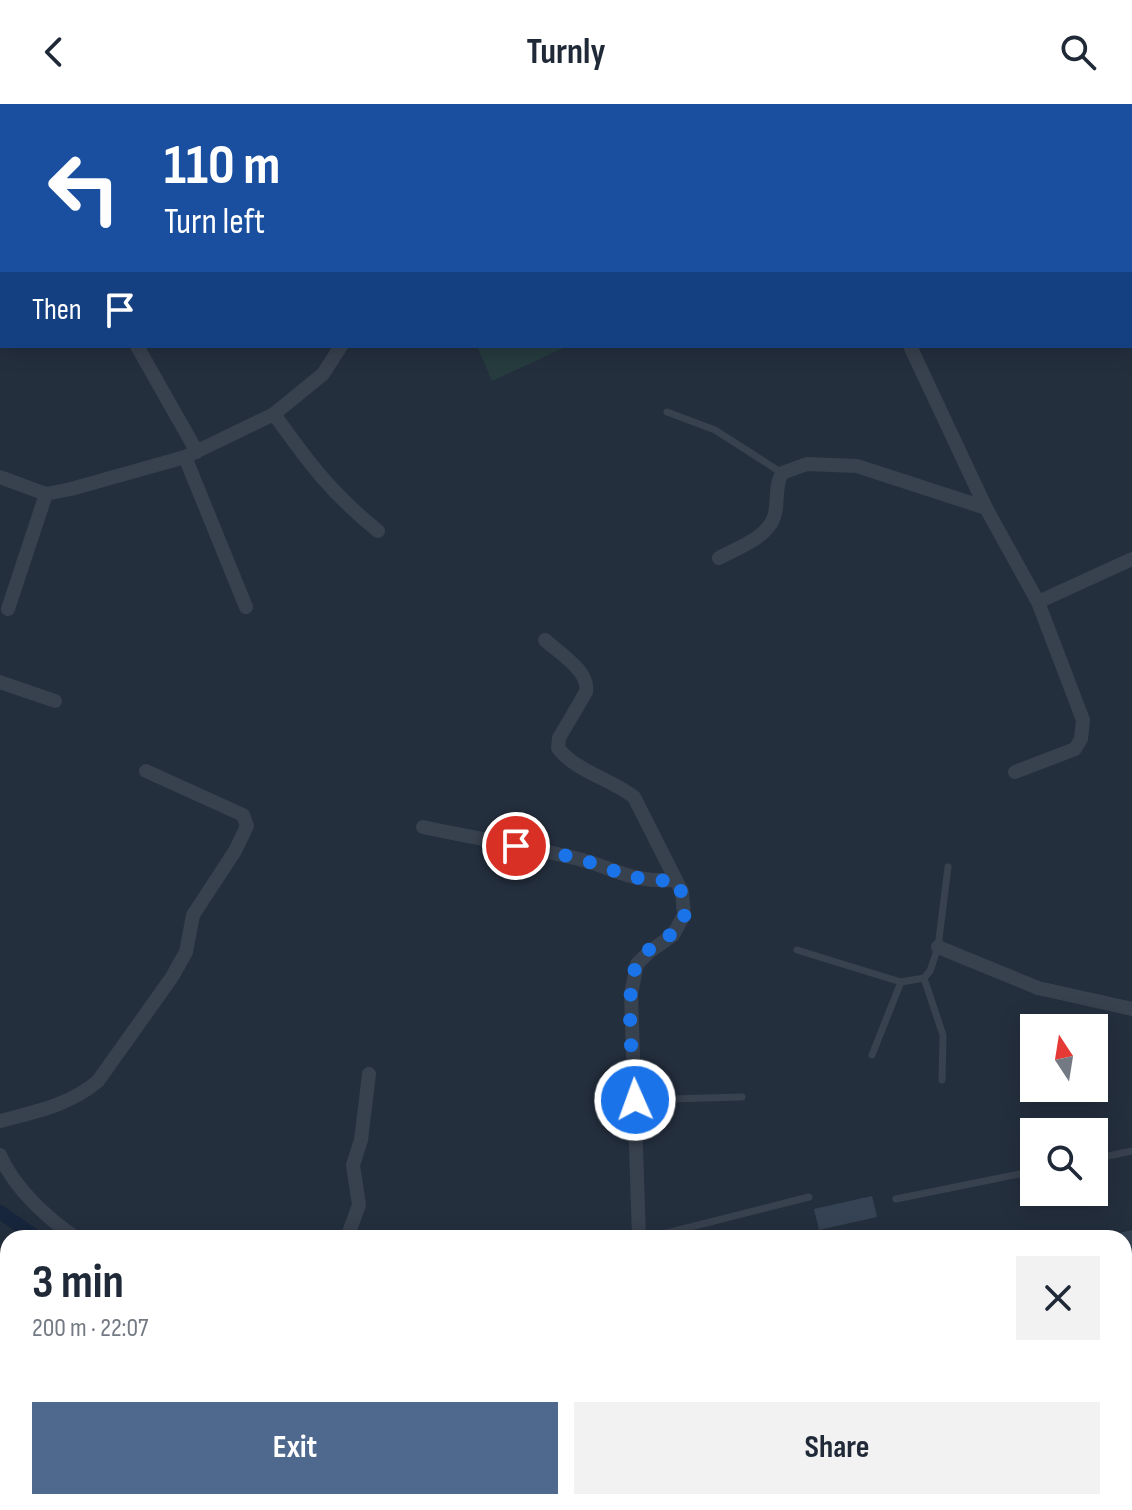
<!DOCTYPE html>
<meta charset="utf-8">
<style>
:root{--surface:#fff;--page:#f2f2f3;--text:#1f2937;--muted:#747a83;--accent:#4f688e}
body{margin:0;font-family:"Sofia Sans Condensed",sans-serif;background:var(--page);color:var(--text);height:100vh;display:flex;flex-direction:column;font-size:30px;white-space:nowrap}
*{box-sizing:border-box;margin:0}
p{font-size:26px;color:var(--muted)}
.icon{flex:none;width:44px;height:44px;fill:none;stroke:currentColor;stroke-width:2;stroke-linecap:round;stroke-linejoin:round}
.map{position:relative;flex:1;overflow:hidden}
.sheet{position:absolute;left:0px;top:1126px;width:1132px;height:280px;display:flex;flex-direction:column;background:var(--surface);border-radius:24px 24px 0 0;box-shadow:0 4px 20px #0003}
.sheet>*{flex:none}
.guide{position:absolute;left:0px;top:0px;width:1132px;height:244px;box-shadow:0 4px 20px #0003;background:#1a4fa0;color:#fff;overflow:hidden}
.needle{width:52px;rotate:348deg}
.tools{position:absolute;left:1020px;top:910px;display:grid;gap:16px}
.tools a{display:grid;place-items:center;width:88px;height:88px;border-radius:0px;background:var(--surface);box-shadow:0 4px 20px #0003;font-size:40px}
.pin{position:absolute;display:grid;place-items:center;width:68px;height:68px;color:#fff;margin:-34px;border:4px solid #fff;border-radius:50%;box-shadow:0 2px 8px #0007}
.me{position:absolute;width:88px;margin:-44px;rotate:358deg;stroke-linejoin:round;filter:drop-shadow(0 0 6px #0008)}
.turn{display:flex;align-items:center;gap:28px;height:168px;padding:0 32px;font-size:36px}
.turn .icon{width:104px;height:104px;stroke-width:2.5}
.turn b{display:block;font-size:56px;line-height:68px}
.then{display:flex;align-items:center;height:76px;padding:0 32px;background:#0003;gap:16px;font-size:30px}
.round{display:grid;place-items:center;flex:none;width:84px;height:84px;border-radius:0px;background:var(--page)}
.overview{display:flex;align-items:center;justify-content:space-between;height:136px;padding:0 32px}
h1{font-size:48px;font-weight:700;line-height:60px}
.button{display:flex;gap:16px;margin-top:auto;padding:16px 32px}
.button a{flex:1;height:92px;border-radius:0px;background:var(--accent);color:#fff;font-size:32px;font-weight:700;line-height:92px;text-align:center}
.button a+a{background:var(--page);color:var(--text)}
header{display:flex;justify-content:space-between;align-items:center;height:104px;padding:0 32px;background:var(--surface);font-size:36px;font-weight:700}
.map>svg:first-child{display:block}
.green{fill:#263c3f}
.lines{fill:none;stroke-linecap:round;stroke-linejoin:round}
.canal{stroke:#17263c;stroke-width:14}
.building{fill:#364354}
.path{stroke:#3f5557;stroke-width:2;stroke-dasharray:6 6;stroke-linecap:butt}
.lane{stroke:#38414e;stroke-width:7}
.street{stroke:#38414e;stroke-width:14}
.secondary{stroke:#465061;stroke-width:20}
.primary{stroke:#56606e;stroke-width:22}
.route{stroke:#1a73e8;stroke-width:14;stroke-dasharray:0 25.2}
</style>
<header><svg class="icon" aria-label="back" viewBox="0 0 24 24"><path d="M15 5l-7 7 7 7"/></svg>Turnly<svg class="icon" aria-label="search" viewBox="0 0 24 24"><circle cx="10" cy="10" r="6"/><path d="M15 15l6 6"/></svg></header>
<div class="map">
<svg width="1132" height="1406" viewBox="0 0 1132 1406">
<rect width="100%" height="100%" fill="#242f3e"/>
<path class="green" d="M477,242H568L492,277Z
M1132,1213V1406H918L916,1398H1124V1215Z
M504,1398H712L714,1406H485L504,1402Z"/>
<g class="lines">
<path class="canal" d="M0,1108L37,1134
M0,1308L8,1314
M118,1398L129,1406"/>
</g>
<path class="building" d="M872,1092L877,1113L819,1126L814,1105Z
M1132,1126V1167L1124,1169V1134L1103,1133Z
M628,1398H681L683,1406H630Z"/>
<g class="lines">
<path class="path" d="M1124,1371L1132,1402"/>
<path class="lane" d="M513,0L514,2
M633,0L634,2
M503,2L507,0
M656,2L660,0
M667,308L715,326L782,369
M797,846L901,878L924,874L930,867L938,843L948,763
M924,874L943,931L942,976
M872,951L901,878
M635,996L742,993
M1094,1055L1132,1047
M896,1095L1034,1067
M647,1134L809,1093
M978,1398L982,1406
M1006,1398L1009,1406
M588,1406L589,1398"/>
<path class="street" d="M197,0V2
M795,0L796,2
M74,2L75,0
M391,2L393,0
M137,242L197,348
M910,242L986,404
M274,310C308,358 332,390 378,427
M185,353L246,503
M0,373L46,390L71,385L185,353L274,310L323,270L341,242
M719,454C737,444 767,434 774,413C779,398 774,384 782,369L807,360L857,362L986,404L1038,498L1083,616L1081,635L1075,645L1015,668
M1038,498L1132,455
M8,505L46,390
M545,536C559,549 590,567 586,588L559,634L558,644C575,667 611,675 634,693L682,788L684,811L673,831L649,848L637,860L631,890L639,1134
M0,578L55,597
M423,723C474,734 525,742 575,754C616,764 629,779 676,776
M938,843L1038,884L1132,905
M0,1017C35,1008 70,1001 98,977L172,873L186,848L193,811L235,747L247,722L243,711L146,667
M0,1051C14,1084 47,1114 76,1134
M347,1134L359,1101L353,1061L361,1036L369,970
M842,1398L847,1406"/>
<path class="secondary" d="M222,1406L227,1398"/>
<path class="primary" d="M0,1166L8,1172
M1124,1183L1132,1181
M1124,1202L1132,1200
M327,1398L338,1406
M379,1406L388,1398"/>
</g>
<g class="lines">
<path class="route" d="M516,742C537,746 559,749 579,755C617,766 634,779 676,776C705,835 655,827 637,860C624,884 633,966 635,996"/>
</g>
</svg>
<div class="tools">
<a><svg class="needle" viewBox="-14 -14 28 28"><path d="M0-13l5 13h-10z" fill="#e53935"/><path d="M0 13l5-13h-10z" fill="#747a83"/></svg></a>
<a><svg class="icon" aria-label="search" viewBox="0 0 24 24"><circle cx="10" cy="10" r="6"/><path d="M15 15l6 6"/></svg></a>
</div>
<div class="pin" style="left:516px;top:742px;background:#d93025"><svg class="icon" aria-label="arrive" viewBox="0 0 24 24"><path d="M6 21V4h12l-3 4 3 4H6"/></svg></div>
<svg class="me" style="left:635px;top:996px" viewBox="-20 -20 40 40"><circle r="17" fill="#1a73e8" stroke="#fff" stroke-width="3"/><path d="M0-11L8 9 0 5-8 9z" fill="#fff"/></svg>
<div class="guide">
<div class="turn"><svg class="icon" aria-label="left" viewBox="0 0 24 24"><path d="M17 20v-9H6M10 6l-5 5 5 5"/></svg><div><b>110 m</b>Turn left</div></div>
<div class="then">Then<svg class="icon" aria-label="arrive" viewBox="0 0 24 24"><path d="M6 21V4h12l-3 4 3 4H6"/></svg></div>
</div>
<section class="sheet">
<div class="overview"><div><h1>3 min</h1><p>200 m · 22:07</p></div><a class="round"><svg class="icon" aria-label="close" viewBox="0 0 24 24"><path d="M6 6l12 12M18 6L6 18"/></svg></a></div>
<div class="button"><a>Exit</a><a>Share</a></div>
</section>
</div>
